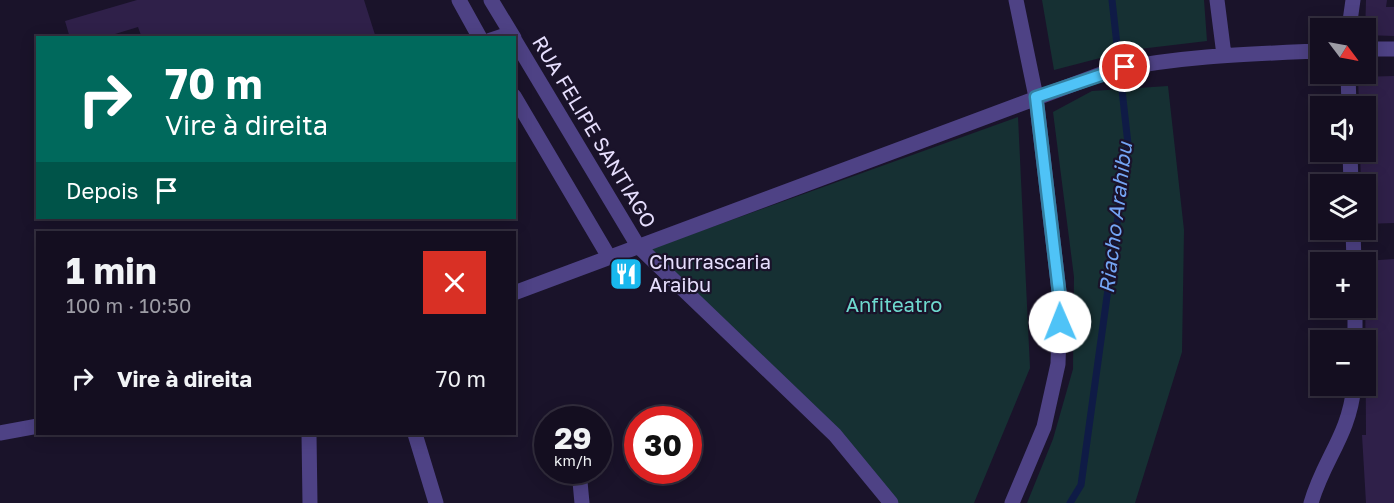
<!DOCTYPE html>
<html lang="pt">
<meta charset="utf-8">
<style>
:root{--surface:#140e20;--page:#211c2d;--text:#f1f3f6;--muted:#9d9ca5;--line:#332e3e}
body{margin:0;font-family:"Golos Text",sans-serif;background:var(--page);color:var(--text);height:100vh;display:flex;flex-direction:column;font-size:22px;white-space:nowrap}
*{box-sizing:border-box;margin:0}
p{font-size:20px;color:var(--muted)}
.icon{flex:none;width:33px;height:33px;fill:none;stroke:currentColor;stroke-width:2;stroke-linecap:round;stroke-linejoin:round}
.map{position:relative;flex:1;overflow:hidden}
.panel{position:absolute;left:36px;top:231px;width:480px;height:204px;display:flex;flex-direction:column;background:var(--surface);border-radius:0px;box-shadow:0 3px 15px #0003,0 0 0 2px var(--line)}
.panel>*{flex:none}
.banner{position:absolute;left:36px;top:36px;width:480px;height:183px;border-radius:0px;box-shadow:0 3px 15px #0003,0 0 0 2px var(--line);background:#00695c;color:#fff;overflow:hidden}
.needle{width:39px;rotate:122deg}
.controls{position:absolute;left:1310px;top:18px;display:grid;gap:12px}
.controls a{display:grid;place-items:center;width:66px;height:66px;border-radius:0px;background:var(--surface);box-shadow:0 3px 15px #0003,0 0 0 2px var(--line);font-size:30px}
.speed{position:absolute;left:534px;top:406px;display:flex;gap:12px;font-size:30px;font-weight:700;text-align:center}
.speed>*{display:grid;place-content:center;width:78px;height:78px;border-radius:50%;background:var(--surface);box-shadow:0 3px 15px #0003,0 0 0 2px var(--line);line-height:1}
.speed small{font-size:15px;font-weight:400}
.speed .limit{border:9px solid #d22;background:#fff;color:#111}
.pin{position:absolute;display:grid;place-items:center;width:51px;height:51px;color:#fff;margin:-26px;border:3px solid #fff;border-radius:50%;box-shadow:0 2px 6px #0007}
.me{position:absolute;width:66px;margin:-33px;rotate:359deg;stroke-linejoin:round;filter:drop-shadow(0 0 4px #0008)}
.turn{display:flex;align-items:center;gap:21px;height:126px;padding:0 30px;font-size:27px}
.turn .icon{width:78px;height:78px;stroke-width:2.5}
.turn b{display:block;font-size:42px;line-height:51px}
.then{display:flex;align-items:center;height:57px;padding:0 30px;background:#0003;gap:12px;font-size:22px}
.round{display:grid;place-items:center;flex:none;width:63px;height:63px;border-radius:0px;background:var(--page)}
.headline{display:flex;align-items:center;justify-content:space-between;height:102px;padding:0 30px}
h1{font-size:36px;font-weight:700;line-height:45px}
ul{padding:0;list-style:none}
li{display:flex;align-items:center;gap:18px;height:90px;padding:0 30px}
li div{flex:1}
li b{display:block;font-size:22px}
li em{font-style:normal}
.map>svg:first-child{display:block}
.green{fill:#163033}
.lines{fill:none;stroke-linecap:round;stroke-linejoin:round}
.stream{stroke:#0f1b46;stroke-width:7}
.building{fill:#2f2049}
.service{stroke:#4e4285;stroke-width:10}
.minor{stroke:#4e4285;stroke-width:15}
.route-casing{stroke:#337fa1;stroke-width:15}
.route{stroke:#4fc3f7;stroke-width:10}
.labels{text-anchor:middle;stroke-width:4.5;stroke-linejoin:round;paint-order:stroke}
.street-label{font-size:20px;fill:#e6defd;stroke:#1a132a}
.poi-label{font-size:20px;fill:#e6defd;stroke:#1a132a;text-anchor:start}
.park-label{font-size:20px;fill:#6ed9ce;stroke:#1a132a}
.water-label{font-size:21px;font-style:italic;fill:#74a5f5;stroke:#1a132a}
</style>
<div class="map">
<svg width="1394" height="503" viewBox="0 0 1394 503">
<rect width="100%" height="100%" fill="#1a132a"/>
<path class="green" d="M1042,0H1204L1207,41L1131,50L1054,70Z
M1168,86L1184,230L1182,352L1135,503H1027L1053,439L1073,369L1074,277L1053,112L1092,91Z
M1018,117L1030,368L974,503H898L651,249Z"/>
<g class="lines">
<path class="stream" d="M1070,503L1081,485L1128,144L1112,0"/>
</g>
<path class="building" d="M137,0H364L376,38H142L138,27L102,38H70L65,21Z
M1366,0H1387L1386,7H1394V36L1365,35Z
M1394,76V223L1365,224V184H1361L1360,152H1365V106H1359L1358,77Z
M1394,259V503H1366L1362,435H1366L1365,261Z"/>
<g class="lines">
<path class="service" d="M489,38L510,31"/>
<path class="minor" d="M459,0L480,38
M491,0L514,38
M1217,0L1224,55
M1349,28L1353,0
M514,39L638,246L835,435L891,503
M1365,49H1394
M1348,74L1349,106
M514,96L609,257
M1350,152L1351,184
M1353,230L1354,262
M514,293L1109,71C1179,56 1249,54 1320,51
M1355,308V340
M0,433L38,426
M309,434L310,503
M415,434L436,503
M579,471L582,503
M1012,503L1044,427L1058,364L1060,300L1036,97L1016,0
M1311,503C1324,458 1349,436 1354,386"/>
</g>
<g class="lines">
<defs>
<path id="route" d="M1060,322V300L1036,97L1125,67"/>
</defs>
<use href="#route" class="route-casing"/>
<use href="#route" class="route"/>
</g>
<defs>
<symbol id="restaurant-square" viewBox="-11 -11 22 22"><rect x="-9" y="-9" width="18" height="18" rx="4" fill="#18b8ee" stroke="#1a132a"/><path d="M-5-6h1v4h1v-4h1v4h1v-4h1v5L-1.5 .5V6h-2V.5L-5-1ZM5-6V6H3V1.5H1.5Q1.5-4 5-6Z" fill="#fff"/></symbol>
</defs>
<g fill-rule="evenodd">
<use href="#restaurant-square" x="607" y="255" width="38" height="38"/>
</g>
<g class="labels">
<g class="street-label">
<text transform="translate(594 132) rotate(59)" y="7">RUA FELIPE SANTIAGO</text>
</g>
<g class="poi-label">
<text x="649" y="269">Churrascaria<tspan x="649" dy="23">Araibu</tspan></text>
</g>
<g class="park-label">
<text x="894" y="312">Anfiteatro</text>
</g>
<g class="water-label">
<text transform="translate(1116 218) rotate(-83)" y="7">Riacho Arahibu</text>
</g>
</g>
</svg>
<div class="controls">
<a><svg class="needle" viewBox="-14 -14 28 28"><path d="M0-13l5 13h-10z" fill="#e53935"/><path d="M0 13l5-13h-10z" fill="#9d9ca5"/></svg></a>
<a><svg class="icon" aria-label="sound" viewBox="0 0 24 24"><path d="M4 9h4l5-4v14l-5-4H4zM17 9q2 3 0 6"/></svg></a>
<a><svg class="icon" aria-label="layers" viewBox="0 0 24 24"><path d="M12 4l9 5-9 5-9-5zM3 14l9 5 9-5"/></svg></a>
<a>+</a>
<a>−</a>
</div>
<div class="speed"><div>29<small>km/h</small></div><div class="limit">30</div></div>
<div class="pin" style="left:1125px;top:67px;background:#d93025"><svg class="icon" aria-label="arrive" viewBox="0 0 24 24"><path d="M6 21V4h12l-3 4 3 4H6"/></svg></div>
<svg class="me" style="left:1060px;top:322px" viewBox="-20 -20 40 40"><circle r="19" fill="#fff"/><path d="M0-13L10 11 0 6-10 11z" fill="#4fc3f7"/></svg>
<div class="banner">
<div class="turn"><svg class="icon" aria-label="right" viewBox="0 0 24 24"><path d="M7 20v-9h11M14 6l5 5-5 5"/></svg><div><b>70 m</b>Vire à direita</div></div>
<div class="then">Depois<svg class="icon" aria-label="arrive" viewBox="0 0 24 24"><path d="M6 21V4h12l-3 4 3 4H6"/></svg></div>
</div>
<section class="panel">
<div class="headline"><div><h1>1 min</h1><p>100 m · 10:50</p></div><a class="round" style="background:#d93025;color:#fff"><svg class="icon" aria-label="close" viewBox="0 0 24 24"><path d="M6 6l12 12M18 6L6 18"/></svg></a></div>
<ul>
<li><svg class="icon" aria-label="right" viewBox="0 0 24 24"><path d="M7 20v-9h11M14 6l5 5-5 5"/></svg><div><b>Vire à direita</b></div><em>70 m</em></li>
</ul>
</section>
</div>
